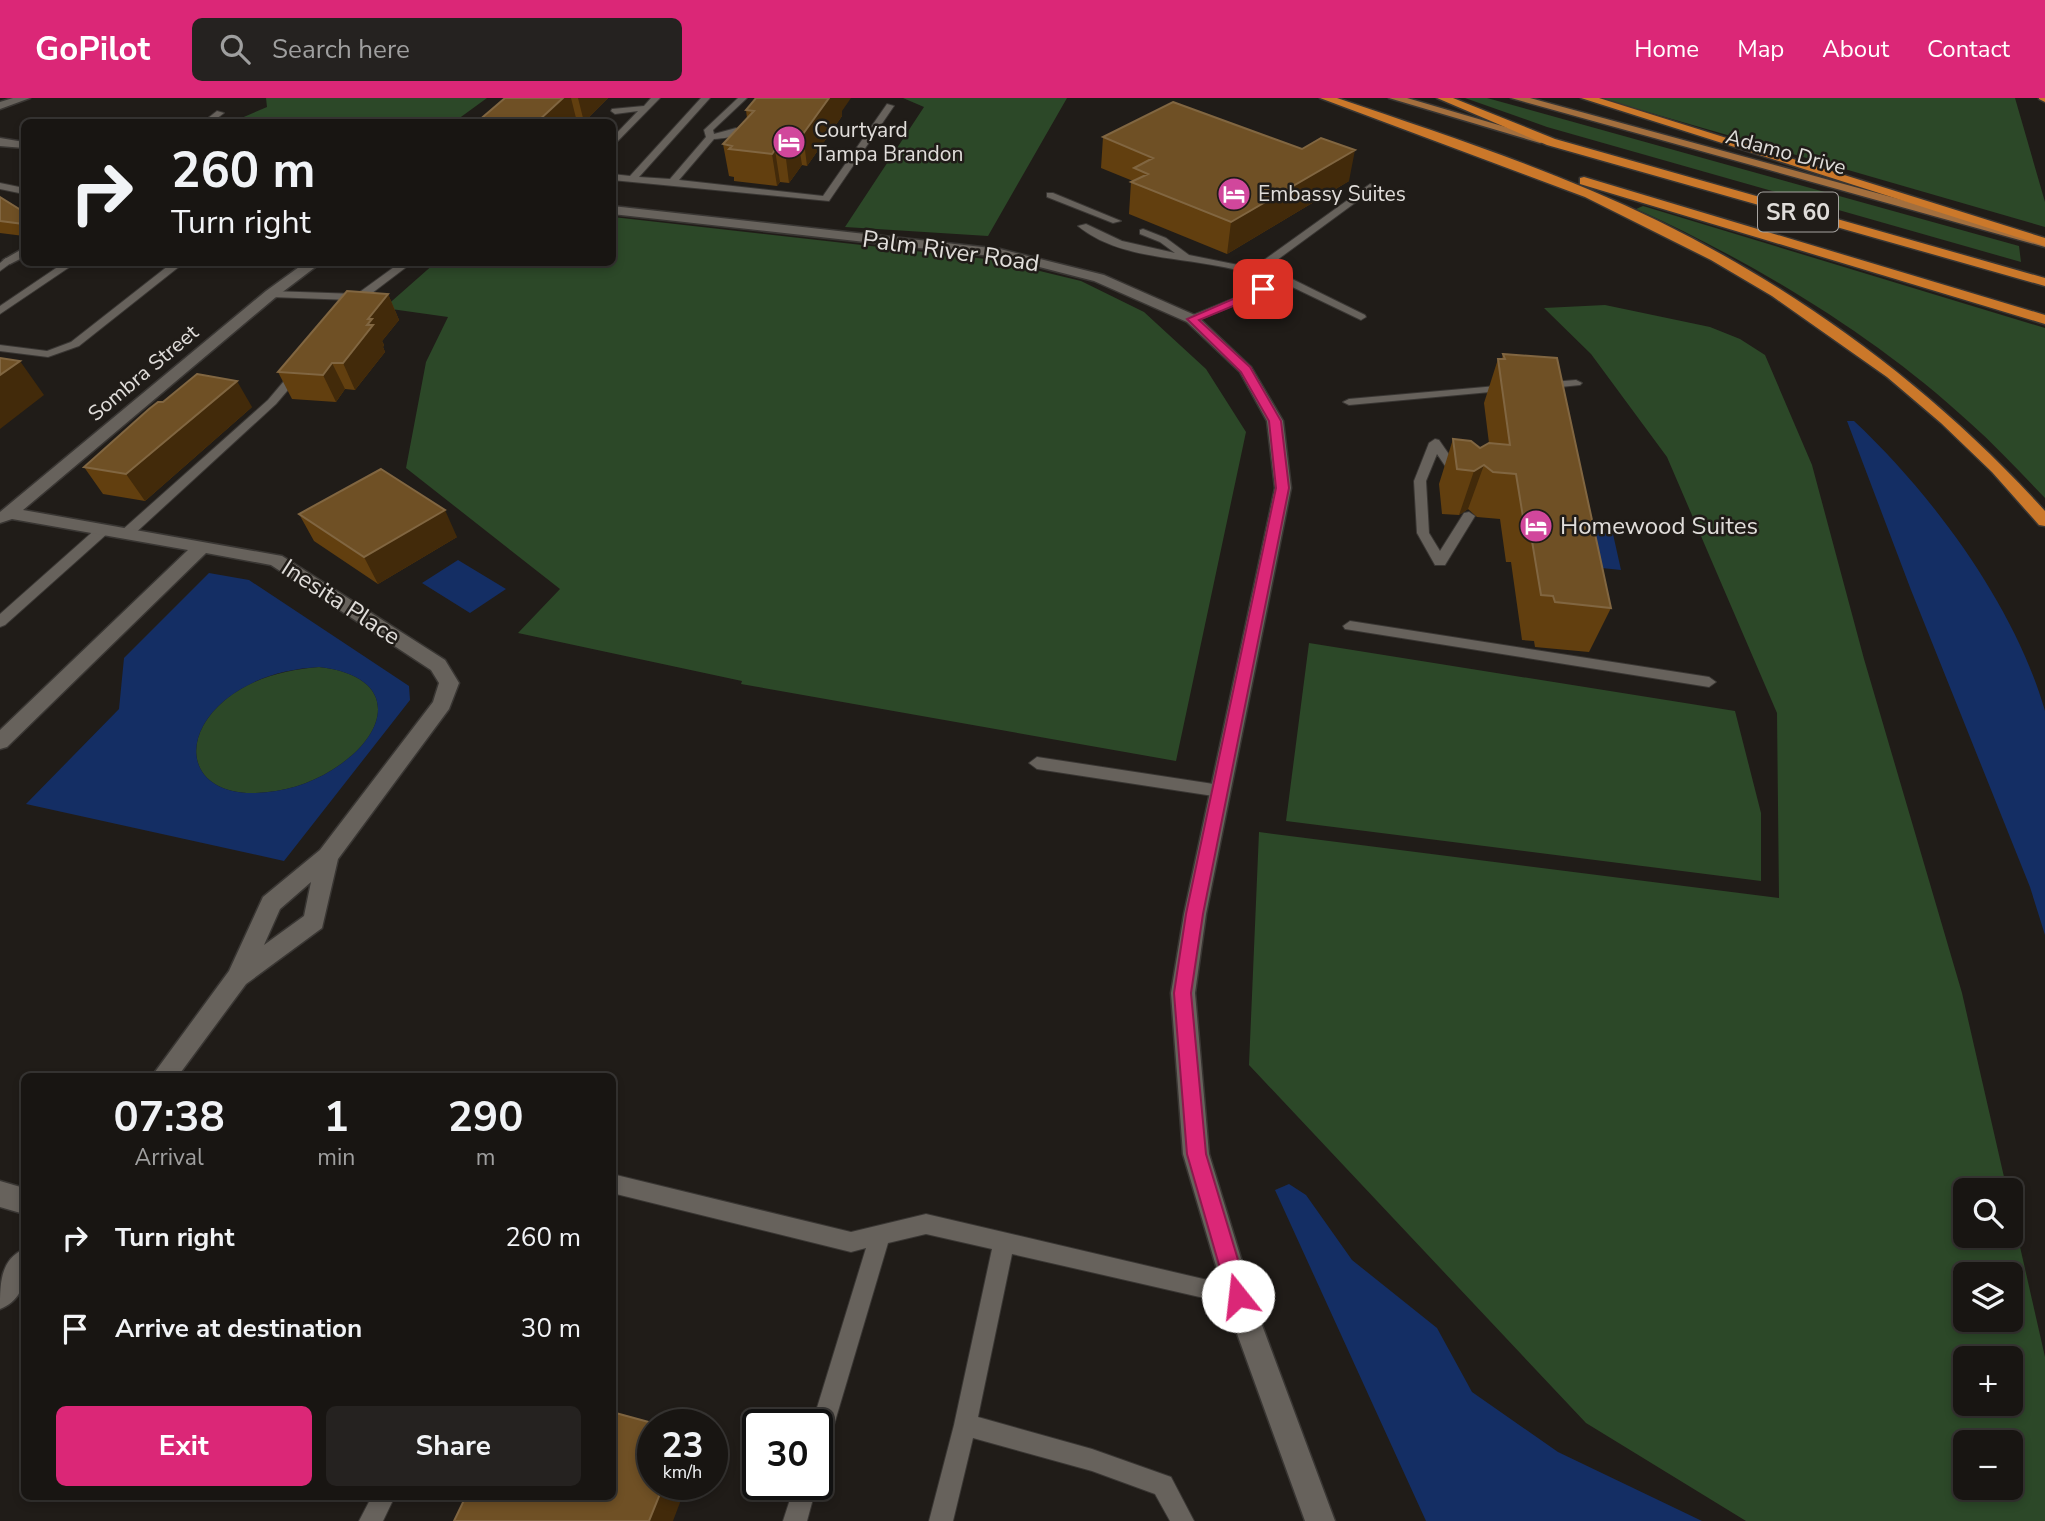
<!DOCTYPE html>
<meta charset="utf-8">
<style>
:root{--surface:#181512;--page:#252220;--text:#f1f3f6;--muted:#9f9f9f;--line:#363432;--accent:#db2777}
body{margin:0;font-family:"Nunito Sans",sans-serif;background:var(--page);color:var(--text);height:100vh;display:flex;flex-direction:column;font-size:26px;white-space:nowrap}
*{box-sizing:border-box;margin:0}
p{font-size:23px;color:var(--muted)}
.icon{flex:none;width:38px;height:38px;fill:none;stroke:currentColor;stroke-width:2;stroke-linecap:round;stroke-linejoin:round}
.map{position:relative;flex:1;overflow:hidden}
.sheet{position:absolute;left:21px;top:975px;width:595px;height:427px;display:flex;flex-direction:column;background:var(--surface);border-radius:10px;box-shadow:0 4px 10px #0003,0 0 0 2px var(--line)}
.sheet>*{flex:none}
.banner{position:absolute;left:21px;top:21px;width:595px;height:147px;border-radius:10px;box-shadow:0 4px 10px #0003,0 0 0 2px var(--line);background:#181512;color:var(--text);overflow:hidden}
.tools{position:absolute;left:1953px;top:1080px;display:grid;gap:14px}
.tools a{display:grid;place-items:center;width:70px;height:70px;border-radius:10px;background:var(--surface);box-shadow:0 4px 10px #0003,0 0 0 2px var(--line);font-size:35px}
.speed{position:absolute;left:637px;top:1311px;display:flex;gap:14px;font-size:35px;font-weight:700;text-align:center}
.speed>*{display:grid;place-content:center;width:91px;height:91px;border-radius:50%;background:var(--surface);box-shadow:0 4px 10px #0003,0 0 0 2px var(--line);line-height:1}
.speed small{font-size:18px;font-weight:400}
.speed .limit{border:4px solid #111;border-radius:10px;background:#fff;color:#111}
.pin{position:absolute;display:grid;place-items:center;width:60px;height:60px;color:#fff;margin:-30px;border-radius:14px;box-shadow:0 4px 10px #0006}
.me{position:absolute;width:77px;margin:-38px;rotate:344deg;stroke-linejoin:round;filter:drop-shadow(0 0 5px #0008)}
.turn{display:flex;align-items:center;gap:24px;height:147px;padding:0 35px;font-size:32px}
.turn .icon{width:91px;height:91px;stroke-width:2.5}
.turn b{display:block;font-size:49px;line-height:60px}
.eta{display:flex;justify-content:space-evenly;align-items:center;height:119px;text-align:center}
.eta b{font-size:42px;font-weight:700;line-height:49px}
.cta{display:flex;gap:14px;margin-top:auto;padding:14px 35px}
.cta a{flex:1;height:80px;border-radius:10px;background:var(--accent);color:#fff;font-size:28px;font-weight:700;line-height:80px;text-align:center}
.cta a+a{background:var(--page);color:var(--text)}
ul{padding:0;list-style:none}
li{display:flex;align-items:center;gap:21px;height:91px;padding:0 35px}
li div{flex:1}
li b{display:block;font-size:26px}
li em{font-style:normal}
header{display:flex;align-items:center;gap:42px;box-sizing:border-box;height:98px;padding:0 35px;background:var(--accent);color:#fff}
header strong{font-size:33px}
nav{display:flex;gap:38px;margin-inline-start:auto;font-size:24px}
.search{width:490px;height:63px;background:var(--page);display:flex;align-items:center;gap:18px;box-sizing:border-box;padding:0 24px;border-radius:10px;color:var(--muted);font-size:26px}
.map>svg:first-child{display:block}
.green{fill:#2c4828;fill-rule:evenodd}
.water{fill:#142e64;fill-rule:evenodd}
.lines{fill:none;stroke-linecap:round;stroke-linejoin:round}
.lane-casing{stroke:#393633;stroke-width:2}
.street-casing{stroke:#393633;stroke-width:3}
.secondary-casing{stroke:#393633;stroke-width:3}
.primary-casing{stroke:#393633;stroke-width:3}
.highway-casing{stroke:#393633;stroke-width:3}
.lane{fill:#67625c;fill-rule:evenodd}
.street{fill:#67625c;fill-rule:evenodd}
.secondary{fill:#67625c;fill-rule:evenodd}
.primary{fill:#a36f3e;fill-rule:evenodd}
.highway{fill:#cb782a;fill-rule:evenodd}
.wall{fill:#623f0f}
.shaded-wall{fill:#422a0a}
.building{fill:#6f5025;stroke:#816641;stroke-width:2}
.route{fill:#db2777;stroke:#8e194d;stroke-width:2}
.labels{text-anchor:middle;stroke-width:5;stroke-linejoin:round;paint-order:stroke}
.far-poi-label{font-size:21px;fill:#e0ddda;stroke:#201c18;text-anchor:start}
.far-street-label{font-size:21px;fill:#e0ddda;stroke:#201c18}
.shield{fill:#201c18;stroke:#a6a3a0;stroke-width:2}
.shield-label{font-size:23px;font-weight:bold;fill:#e0ddda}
.street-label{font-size:24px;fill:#e0ddda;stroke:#201c18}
.poi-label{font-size:24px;fill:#e0ddda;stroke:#201c18;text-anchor:start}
</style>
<header>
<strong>GoPilot</strong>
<div class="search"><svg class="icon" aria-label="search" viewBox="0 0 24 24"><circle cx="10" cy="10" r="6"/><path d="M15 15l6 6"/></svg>Search here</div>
<nav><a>Home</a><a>Map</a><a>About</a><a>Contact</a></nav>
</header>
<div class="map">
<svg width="2045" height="1423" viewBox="0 0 2045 1423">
<rect width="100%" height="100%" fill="#201c18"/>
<path class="green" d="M266,0H487L454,24H232L267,9Z
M903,0H1067L988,138L845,129L924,9Z
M1465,0H1487L2019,148L2021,164L1547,29Z
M1599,0H2015L2045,104V129Z
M1643,108L2045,230V400C2020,374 1996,348 1969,324C1876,238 1752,163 1636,111Z
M613,119L995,162L1081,183L1144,214L1206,271L1246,334L1176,663L741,586L742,583L518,535L560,491L406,370L426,264L448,219L384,210L435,165L612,164Z
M1605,207L1710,229L1740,241L1765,257L1812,367L1864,561L1962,895L2007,1092H1965V1138H2011V1109L2045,1259V1423H1746L1586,1325L1249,967L1259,734L1779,800L1777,615L1667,359L1591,256L1544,210ZM1965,1176H2011V1222H1965ZM1965,1260H2011V1306H1965ZM2011,1344V1390H1965V1344Z
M1309,545L1735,613L1761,715V783L1286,723Z
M319,569C400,578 391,636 332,672C310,686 283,694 256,695C190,697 177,642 225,602C252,580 285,572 319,569Z"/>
<path class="water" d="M1847,323H1854C1933,397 2015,508 2045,613V837L2030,789L1911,492Z
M1585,433L1613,436L1621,472L1592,469Z
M458,462L506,491L470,515L422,485Z
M209,475L249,482L409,588L410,602L284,763L26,706L119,611L124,560ZM319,569C400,578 391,636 332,672C310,686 283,694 256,695C190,697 177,642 225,602C252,580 285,571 319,569Z
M1289,1086L1306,1097L1352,1162L1437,1230L1472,1294L1558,1354L1702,1423H1426L1275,1092Z"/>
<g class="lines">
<defs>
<path id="lane" d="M651,0H660L612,49V40L638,13L615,16L611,13L612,11L644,8Z
M701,0H710L639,79L670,81L706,39L704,32L738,0H747L713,32L714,36L736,30L740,33C733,40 724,40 714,41L679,82L823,98L887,6L894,8L829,103L612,82V76L630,78Z
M217,13L224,15L212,24H203Z
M0,85L24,90V96L0,91Z
M1370,86L1378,88L1262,173L1290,180L1365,217L1366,219L1361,222L1286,186L1196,223H1188V219L1276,183C1257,178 1238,171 1218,168C1173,159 1115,159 1078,128L1086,126L1122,143L1175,155L1160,144L1140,136V132L1143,131L1166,140L1189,157L1253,170Z
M1047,95H1053L1121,123L1113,125L1047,99Z
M6,160L15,162L0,173V165Z
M65,164H77L0,216V208Z
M173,164H185L79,248L48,259L0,253V247L47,253L71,244Z
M401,164H413L351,211L346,208L351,202L271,199L266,196L271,193L357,196Z
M299,269L305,272L276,306L131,439H121V433L268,302L295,270Z
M1576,282L1582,285L1580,287L1540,291L1534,288L1540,285Z
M1508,287L1512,288V292L1349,307L1343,304L1349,301Z
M1435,341L1439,342L1464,378L1462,381H1454L1437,356L1426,383L1429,435L1440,453L1464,415L1469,414L1475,418L1445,467H1435L1417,435L1414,383L1429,345Z
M103,428L108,429V435L5,527L0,529V516L98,429Z
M1350,523L1709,579L1716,584L1709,589L1345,531L1343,528Z
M1037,659L1220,687L1228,693L1220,699L1037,671L1029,665Z
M612,1076L851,1134L926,1116L1246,1191L1249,1198L1246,1205L1239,1208L1012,1156L978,1319L1092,1351L1171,1379L1194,1423H1170L1155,1396L1092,1373L973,1340L953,1423H929L954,1327L992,1151L926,1136L888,1145L828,1347L825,1355L817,1358V1326H812L866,1150L851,1154L612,1095Z
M795,1386H817L807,1423H783Z
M372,1398H395L383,1423H359Z"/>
<path id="street" d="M0,40L24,44V50L0,48Z
M612,108L1000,151L1104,177L1197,218L1251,269L1283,323L1291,390L1206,816L1195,895L1209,1056L1259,1219L1335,1423H1305L1231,1219L1183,1056L1171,895L1184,816L1275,390L1267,323L1240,274L1187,224L1094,183L1000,159L612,116Z
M24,150V159L10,166L3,162Z
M306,164H322L276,199L23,412L282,458L445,562L459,585L449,611L338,761L322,830L246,886L178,978H152L229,873L263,799L320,752L433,604L439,585L431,572L271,467L206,455L7,649L0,651V632L188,452L12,421L0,425V414L266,193ZM311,784L304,818L264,847L280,811Z
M0,1083L24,1090V1116L0,1109Z
M24,1151C26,1176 27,1200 0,1211C0,1186 0,1162 24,1151Z"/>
<path id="secondary" d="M13,0H30L0,11V4Z"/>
<path id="primary" d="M1389,0H1407L1550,42L1540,45Z
M1511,0H1530L2045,141V149Z"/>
<path id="highway" d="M1320,0H1337C1422,29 1508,57 1590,92C1763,165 1919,274 2045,413V428L2039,427L1992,374L1941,325L1887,279L1772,198L1711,162L1585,99Z
M1437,0H1453L1555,41L2045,180V188L1547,47Z
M1581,0H1599L2045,140V148Z
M2045,0V4L2039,1V0Z
M1584,79L2045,217V226L1580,86V80Z"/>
</defs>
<use href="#lane" class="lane-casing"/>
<use href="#street" class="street-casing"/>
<use href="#secondary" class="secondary-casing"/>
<use href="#primary" class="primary-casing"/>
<use href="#highway" class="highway-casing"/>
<use href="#lane" class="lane"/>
<use href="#street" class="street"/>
<use href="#secondary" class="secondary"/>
<use href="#primary" class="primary"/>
<use href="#highway" class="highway"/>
</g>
<path class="wall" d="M505,0H608L584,24H477Z
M746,12L842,13V18L807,68L802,67L789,85L780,84L777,88L734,83V79L729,78L723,46L747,20Z
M1103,39L1349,83L1227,156L1129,116L1131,84L1133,83L1101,70Z
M0,99L24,114V138L0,135Z
M388,196L399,222L382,243L384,247L383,249L385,254L355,292L345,291L336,304L292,301L278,274Z
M1503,256L1611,510L1589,554L1535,549L1534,543L1522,542L1511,464H1506L1500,421L1477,419L1468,411L1459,417L1442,416L1439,386L1453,341L1480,350L1489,345L1484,305L1498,261H1502Z
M252,309L145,403L103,396L84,369Z
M299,416L457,439L378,486L314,443Z"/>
<path class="shaded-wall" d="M563,0H571L577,24H537Z
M578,0H608L584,24Z
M829,0H851L842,13V18L807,68L803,36Z
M797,35L802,67L789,85L785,53Z
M775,52L780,84L777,88L772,56Z
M1355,52L1349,83L1227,156L1231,124Z
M388,196L399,222L382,243L384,247L383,249L385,254L355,292L343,265L367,227L368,221Z
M20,263L44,297L0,331V277Z
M332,265L345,291L336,304L323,277Z
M237,283L252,309L145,403L126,376Z
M1484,367L1468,411L1459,417L1474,373Z
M445,412L457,439L378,486L364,459Z
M664,1386H687L673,1423H649Z"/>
<path class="building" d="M505,0H563L537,24H477Z
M756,0H829L803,36L797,35L785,53L775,52L772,56L729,51L732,48L723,46L754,13L746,12Z
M1173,4L1302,51L1321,40L1355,52L1231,124L1131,84L1148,76L1134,70L1153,60L1103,39Z
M0,99L24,114V126L0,123Z
M347,193L388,196L368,221H372L367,227H373L343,265H332L323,277L278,274Z
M1503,256L1557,260L1611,510L1555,504L1553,498L1541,497L1528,419H1523L1516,376L1493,374L1484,367L1474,373L1457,371L1453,341L1471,343L1480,350L1489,345L1510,347L1498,261H1505Z
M0,260L20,263L0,277Z
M197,276L237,283L126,376L84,369L149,311L158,304H163Z
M381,371L445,412L364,459L299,416Z
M612,1314L656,1326H653V1386H664L649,1423H454L466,1398H612Z"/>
<path class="route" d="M1263,188L1268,191L1267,194L1199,222L1250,269L1281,323L1289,390L1203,816L1191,895L1206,1056L1249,1198L1246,1205L1238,1209L1231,1205L1228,1198L1187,1056L1174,895L1186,816L1276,390L1269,323L1241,274L1187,221Z"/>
<defs>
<symbol id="hotel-disc" viewBox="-11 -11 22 22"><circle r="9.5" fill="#d1479c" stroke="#201c18"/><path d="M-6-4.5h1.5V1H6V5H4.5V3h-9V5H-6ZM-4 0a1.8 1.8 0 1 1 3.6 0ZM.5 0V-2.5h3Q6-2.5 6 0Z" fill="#fff"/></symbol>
</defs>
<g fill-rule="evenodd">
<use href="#hotel-disc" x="770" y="25" width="38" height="38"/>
<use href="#hotel-disc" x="1215" y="77" width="38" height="38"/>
<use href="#hotel-disc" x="1517" y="409" width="38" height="38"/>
</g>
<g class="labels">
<g class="far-poi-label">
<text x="814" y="39">Courtyard<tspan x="814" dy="24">Tampa Brandon</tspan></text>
<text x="1258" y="103">Embassy Suites</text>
</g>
<g class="far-street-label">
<text transform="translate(1786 54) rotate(15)" y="7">Adamo Drive</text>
<text transform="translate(143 275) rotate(-40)" y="7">Sombra Street</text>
</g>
<rect class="shield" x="1758" y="94.5" width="80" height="39" rx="5"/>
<g class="shield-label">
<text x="1798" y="122">SR 60</text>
</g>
<g class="street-label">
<text transform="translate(951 153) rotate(8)" y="8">Palm River Road</text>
<text transform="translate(341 504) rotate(33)" y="8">Inesita Place</text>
</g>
<g class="poi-label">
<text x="1560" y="436">Homewood Suites</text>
</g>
</g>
</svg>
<div class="tools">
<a><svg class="icon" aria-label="search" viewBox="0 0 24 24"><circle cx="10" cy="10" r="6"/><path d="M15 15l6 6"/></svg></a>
<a><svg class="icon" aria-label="layers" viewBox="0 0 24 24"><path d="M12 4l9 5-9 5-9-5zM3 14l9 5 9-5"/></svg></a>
<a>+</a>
<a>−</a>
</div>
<div class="speed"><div>23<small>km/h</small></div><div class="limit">30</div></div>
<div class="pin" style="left:1263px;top:191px;background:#d93025"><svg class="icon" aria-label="arrive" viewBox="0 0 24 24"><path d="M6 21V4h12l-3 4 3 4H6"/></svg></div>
<svg class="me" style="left:1238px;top:1198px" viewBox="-20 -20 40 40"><circle r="19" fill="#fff"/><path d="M0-13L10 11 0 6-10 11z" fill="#db2777"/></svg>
<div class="banner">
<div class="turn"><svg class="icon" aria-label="right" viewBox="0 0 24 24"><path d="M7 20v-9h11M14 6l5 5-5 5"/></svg><div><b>260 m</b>Turn right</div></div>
</div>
<section class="sheet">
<div class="eta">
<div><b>07:38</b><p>Arrival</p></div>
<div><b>1</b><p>min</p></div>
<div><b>290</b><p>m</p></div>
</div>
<ul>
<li><svg class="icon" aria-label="right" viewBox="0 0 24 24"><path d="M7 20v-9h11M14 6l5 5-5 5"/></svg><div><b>Turn right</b></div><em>260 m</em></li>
<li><svg class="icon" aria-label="arrive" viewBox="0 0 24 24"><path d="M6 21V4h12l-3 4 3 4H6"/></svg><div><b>Arrive at destination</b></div><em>30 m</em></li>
</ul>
<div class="cta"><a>Exit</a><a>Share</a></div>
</section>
</div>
